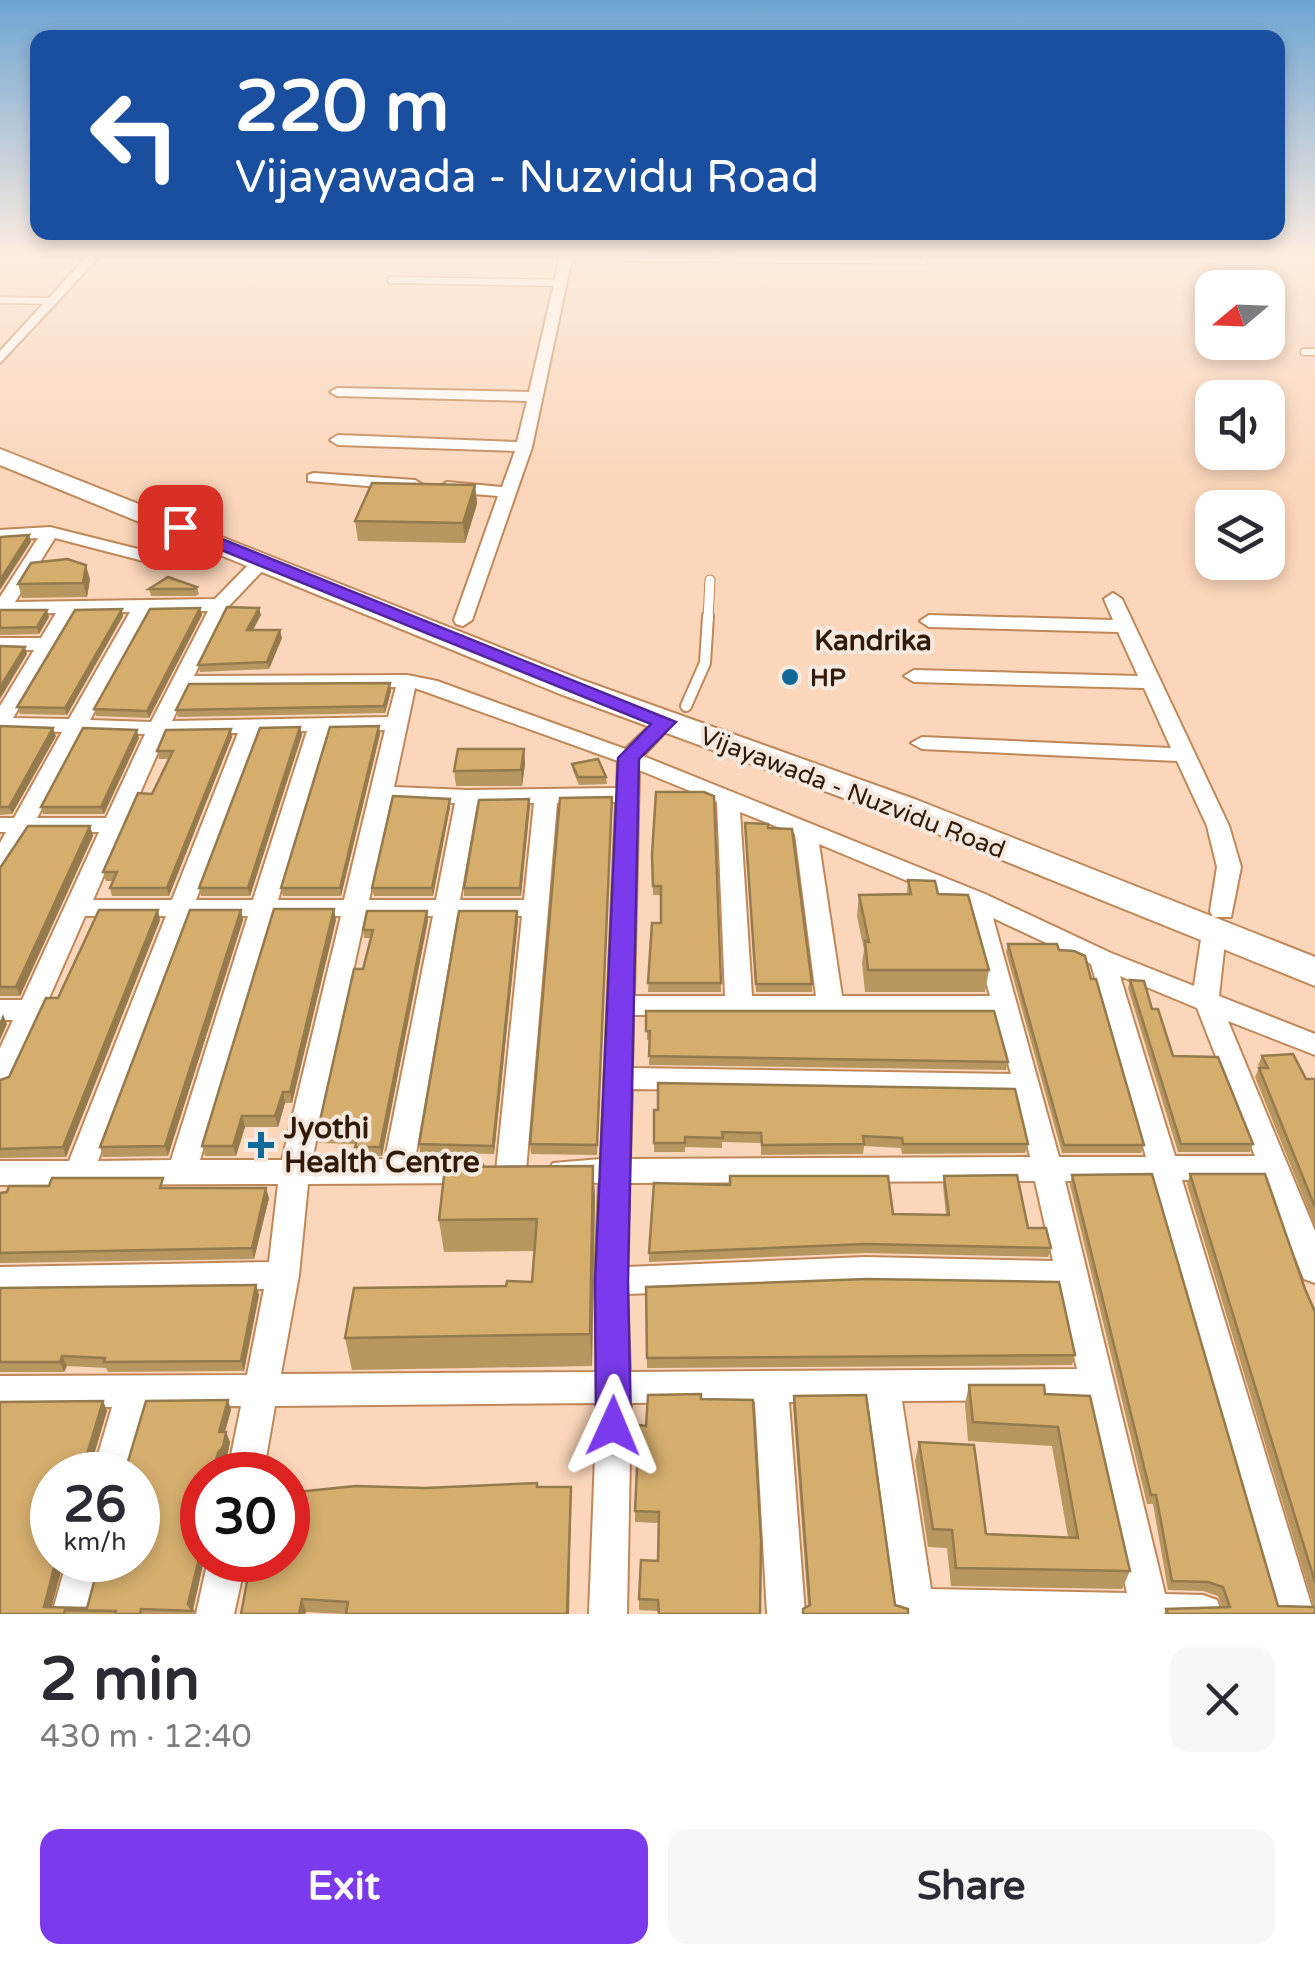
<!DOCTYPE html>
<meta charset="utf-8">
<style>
:root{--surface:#fff;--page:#f7f7f7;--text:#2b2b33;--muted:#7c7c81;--accent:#7c3aed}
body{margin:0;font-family:"Varela Round",sans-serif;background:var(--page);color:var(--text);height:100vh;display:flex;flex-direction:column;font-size:38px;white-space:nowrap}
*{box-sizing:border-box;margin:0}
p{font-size:32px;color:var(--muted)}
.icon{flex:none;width:55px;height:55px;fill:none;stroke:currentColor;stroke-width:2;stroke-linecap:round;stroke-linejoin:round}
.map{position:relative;height:1614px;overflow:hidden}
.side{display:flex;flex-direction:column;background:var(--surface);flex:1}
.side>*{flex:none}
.hud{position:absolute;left:30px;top:30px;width:1255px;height:210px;border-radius:20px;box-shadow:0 5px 15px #0003;background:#1a4fa0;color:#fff;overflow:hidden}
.needle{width:65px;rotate:251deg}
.buttons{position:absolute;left:1195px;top:270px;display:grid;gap:20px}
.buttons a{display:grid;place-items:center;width:90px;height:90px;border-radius:20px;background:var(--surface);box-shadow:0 5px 15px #0003;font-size:50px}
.speed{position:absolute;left:30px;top:1452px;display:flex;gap:20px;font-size:50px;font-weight:700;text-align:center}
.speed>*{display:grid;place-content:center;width:130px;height:130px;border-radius:50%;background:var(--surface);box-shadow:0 5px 15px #0003;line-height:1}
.speed small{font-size:25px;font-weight:400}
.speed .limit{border:15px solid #d22;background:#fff;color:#111}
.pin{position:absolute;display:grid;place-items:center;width:85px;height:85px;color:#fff;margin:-42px;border-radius:20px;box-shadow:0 5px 15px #0006}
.me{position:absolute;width:110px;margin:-55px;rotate:1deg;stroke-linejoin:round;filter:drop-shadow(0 0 8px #0008)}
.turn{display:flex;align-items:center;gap:35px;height:210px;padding:0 40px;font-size:45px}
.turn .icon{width:130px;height:130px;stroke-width:2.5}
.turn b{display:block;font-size:70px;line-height:85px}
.round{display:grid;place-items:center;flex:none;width:105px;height:105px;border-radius:20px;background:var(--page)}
.headline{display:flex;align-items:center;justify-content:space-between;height:170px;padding:0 40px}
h1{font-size:60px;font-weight:700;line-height:75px}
.primary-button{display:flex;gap:20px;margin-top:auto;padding:20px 40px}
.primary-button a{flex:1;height:115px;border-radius:20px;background:var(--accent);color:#fff;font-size:40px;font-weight:700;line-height:115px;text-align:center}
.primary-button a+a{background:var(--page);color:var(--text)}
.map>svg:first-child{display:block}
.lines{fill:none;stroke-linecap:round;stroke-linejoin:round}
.service-far2-casing{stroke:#c08758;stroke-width:9}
.service-far1-casing{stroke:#c08758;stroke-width:11}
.service-casing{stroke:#c08758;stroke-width:14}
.minor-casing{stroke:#c08758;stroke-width:4}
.primary-casing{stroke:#c08758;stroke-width:4}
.service-far2{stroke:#fff;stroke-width:6}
.service-far1{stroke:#fff;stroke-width:9}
.service{stroke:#fff;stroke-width:10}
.minor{fill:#fff;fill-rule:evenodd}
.primary{fill:#fff;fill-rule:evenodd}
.wall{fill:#b7965f;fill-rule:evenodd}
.shaded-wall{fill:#957a4d}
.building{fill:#d5ae6e;stroke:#957a4d;stroke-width:2.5;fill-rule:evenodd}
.route{fill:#7c3aed;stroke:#51269a;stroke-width:2.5}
.poi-dot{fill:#0f6a99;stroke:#f5e9df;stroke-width:4}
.labels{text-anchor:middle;stroke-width:8;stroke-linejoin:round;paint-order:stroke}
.poi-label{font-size:25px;font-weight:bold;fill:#311a07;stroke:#f5e9df;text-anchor:start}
.street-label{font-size:25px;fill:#311a07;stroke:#f5e9df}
.neighbourhood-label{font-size:28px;font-weight:bold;fill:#311a07;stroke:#f5e9df}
.near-poi-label{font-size:30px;font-weight:bold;fill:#311a07;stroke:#f5e9df;text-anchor:start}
</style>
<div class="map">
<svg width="1315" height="1614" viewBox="0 0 1315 1614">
<rect width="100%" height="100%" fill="#fbd6ba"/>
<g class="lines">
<defs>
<path id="service-far2" d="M566,257L924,261
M391,280L561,283
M0,300L52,301
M1304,352H1315"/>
<path id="service-far1" d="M708,619L710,580"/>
<path id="service" d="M686,706L705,663L708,616"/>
<path id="minor" d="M90,253H103L0,363V351Z
M561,253H573L532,447L472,620L463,626L456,624L454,620L498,496L447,492L439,487L447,482L502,487L515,451L338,445L330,440L338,435L517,442L527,401L337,396L330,392L337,388L529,392Z
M314,473L415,480L423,485L415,490L308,481V475Z
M50,527L150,552L208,534L217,539L151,563L55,538L15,602L215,599L256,557H268V565L228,607L194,676L407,675L437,681L625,749L658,718L665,716L675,722L643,756L985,894L1111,953L1194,986L1202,932L1205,926H1223L1226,932L1219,996L1315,1034V1055L1228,1021L1315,1231V1283L1304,1279L1264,1180H1182L1314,1614H1276L1152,1180L1065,1181L1165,1594L1203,1595L1217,1600L1222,1614H897L868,1401L789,1402L805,1614H767L755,1402L631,1403L627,1614H589L597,1403L275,1406L263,1475H227L241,1406L147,1407L128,1475H92L112,1407L0,1408V1376L247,1375L264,1289L0,1295V1267L269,1262L278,1184L0,1185V1161H69L166,916H85L14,1078L10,1085L0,1089V1048L13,1020H0V1000H22L99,832H29L8,869L0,872V843L6,832H0V818H14L62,732L0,730V706L34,650H0V638H41L56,613L0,614V597L38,538L0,540V530ZM208,611L151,722L90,720L149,612ZM130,612L69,719L13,718L75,613ZM396,687L388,717L172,721L188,688ZM415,688L618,761L617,788L467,790L394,787ZM385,730L344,900H278L328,731ZM307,731L253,900H196L259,732ZM83,732L145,734L106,818H37ZM238,733L172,900H93L166,734ZM639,770L717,802L725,996H634ZM391,800L455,803L436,900H369ZM616,802L601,1159L553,1163L548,1171L553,1179L599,1183L595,1281L597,1372L281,1374L299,1275L308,1184L471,1183L481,1179L486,1171L481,1163L471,1159H415L457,916H522L496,1171L501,1179L511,1183L521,1179L526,1171L557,803ZM534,803L524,900H460L477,804ZM740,812L795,834L816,996H752ZM819,844L965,905L990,996H842ZM190,916H248L171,1160L98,1161ZM273,916H341L282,1160H200ZM365,916H433L385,1159L312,1160ZM993,918L1091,964L1146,1157H1059ZM1120,976L1197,1008L1255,1156H1175ZM633,1015H995L1011,1074L632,1068ZM632,1089L1016,1095L1030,1157L630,1159ZM1035,1181L1053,1261L865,1257L627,1267L629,1183ZM865,1285L1059,1288L1077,1369L630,1372L627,1294ZM1084,1400L1127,1593L931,1589L902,1401Z
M1113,593L1122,599L1229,826L1241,867L1231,917H1213L1210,911L1217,867L1207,826L1177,761L922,749L911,743L922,737L1171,748L1144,688L914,682L904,676L914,670L1138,676L1118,632L929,627L920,621L929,615L1113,620L1104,599Z
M67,1560H105L90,1614H52Z
M208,1560H246L234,1614H196Z"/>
<path id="primary" d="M0,449L582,680L917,800L1315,957V986L893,816L560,694L0,465Z"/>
</defs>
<use href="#service-far2" class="service-far2-casing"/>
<use href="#service-far1" class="service-far1-casing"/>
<use href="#service" class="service-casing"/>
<use href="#minor" class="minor-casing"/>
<use href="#primary" class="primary-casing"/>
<use href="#service-far2" class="service-far2"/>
<use href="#service-far1" class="service-far1"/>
<use href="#service" class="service"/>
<use href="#minor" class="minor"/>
<use href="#primary" class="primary"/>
</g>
<path class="wall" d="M475,485L477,504L465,543L358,541L355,521Z
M90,579L87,597L22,598L18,584Z
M197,587L199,594L196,596H151L149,589Z
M200,608L202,615L149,718L96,716L94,709Z
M259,608L261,615L253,630L282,638L269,669L200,672L198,665Z
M0,610L49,617L39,634L0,635Z
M123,616L67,715L20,714L17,707Z
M391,691L385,713L178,717L176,710Z
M0,726L56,736L12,814L0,815Z
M300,727L302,735L250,896H201L199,888Z
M380,734L341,896H283L281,888Z
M232,737L169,896H112L110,888L113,881H106L103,872L152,794L169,759H159L157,751Z
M139,738L104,814H43L41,807Z
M524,749L525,764L522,786H456L454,771Z
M572,764L606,777L607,784L579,785L573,771Z
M529,799L521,896H464V888Z
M612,806L597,1155L531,1154L530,1144Z
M450,807L433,896H374L372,888Z
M745,823L812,984V992H756Z
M90,826L93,836L20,996H0V868Z
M652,864L721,983V992H648L652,923H661V895H653Z
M908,880L938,894L989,970L985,992H865L862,963L864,950L857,916L859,895L907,894Z
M241,910L243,920L168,1156L103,1157L100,1147Z
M427,911L428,920L382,1156H357L356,1144L319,1143L317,1134L371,938H364L363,930Z
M160,920L66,1157L0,1158V1080L9,1077L58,998Z
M336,920L292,1103H285L278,1127H245L236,1156H205L202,1146Z
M518,920L494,1154L420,1152L419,1144Z
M1008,944L1059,950L1091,979L1144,1145L1141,1153H1062L1006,952Z
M1130,980L1152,1009L1173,1056L1253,1144L1250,1152H1178L1128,988Z
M646,1011L1008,1062L1006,1070L649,1065L650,1039L647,1040Z
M1262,1056L1306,1079H1315V1226L1255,1077L1259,1068H1260L1258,1065Z
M654,1110L1028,1144L1025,1153L902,1154L901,1148L864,1146L863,1154L761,1155V1143L722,1142V1148L685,1147V1152H654Z
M593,1166L595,1198L592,1366L352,1370L345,1338L506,1286L532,1282L534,1251L444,1252L439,1220Z
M1190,1174L1305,1289L1315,1312V1614H1164L1166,1609L1222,1607L1218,1596L1203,1591L1168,1590L1153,1504H1147L1070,1185L1072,1175L1278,1606L1314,1607L1187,1184Z
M944,1176L1028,1228L1051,1248L1048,1257L865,1253L649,1262V1253L946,1215L943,1185Z
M166,1188L269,1198L254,1259L0,1263V1193Z
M256,1285L259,1295L244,1371L108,1372L106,1368L67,1366L64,1372H0V1288Z
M646,1287L1075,1355L1072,1365L647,1368Z
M969,1385L1045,1394L1130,1571L1122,1589L951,1586L947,1548L928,1547L915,1461L919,1442L986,1534L1068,1537L1052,1446L968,1441L965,1404Z
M701,1394L658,1611L639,1610V1599L658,1561L659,1523L635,1522V1511L646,1426Z
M794,1396L895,1605L908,1614H802L803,1609L808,1606L793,1406Z
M228,1400L231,1410L225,1432H226L230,1442L227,1457L221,1463L218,1475H202V1560H204L193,1611L194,1614H0V1402L103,1401L107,1411L90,1469L126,1468L146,1401ZM52,1475H138V1560H100L87,1608L51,1607L64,1560H52Z
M571,1487L569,1614H344L306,1612L305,1614H241L425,1488Z"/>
<path class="shaded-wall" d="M475,485L477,504L465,543L463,523Z
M29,535L31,542L0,590V580Z
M86,565L90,579L87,597L83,583Z
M200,608L202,615L149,718L147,711Z
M259,608L261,615L249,637L247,630Z
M122,609L123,616L67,715L65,708Z
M47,610L49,617L39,634L37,627Z
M280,630L282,638L269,669L267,662Z
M25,647L27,654L0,699V687Z
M390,683L391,691L385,713L384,706Z
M379,726L380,734L341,896L340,888Z
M300,727L302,735L250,896L248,888Z
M53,728L56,736L12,814L9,807Z
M231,729L232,737L169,896L167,888Z
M137,730L139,738L104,814L101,807Z
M524,749L525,764L522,786L521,770Z
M450,799V807L433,896L432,888Z
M529,799L530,807L521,896L520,888Z
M90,826L93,836L20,996L16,987Z
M334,909L336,920L292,1103L290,1092Z
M158,910L160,920L66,1157L63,1147Z
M241,910L243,920L168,1156L165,1146Z
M427,911L428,920L382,1156L380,1147Z
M517,911L518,920L494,1154L493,1146Z
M3,1014L7,1024L0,1040V1022Z
M283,1092L285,1103L278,1127L275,1116Z
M242,1116L245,1127L236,1156L233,1146Z
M593,1166L595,1198L592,1366L590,1334Z
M266,1188L269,1198L254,1259L252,1248Z
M256,1285L259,1295L244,1371L241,1361Z
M62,1356L67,1366L64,1372L60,1362Z
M228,1400L231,1410L222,1442L219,1432Z
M103,1401L107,1411L88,1474L84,1464Z
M226,1432L230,1442L227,1457L221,1463L218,1475H212L218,1453Z
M571,1487L569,1614H567Z
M202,1549V1560H204L192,1613L188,1604L201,1550Z
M56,1560H64L50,1614L44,1607Z
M302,1599L306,1612L305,1614H299Z"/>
<path class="building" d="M372,483L475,485L463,523L355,521Z
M29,535L0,580V537Z
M67,559L86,565L83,583L18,584L31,563Z
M168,577L197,587L194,589H149Z
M227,607L259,608L247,630H280L267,662L198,665Z
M200,608L147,711L94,709L150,609Z
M122,609L65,708L17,707L75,610Z
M0,610H47L37,627L0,628Z
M0,646L25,647L0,687Z
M390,683L384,706L176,710L189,684Z
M0,726L53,728L9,807H0Z
M379,726L340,888H281L330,727Z
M300,727L248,888H199L260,728Z
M83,728L137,730L101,807H41Z
M231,729L167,888H110L117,872H103L138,793L152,794L173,751H157L166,730Z
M458,749H524L521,770L454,771Z
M598,759L606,777H578L572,764Z
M656,792H704L714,796L721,983H648L652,923H661V886H653L652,855Z
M393,796L450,799L432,888H372Z
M612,797L597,1145L530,1144L560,798Z
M529,799L520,888H464L479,800Z
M745,823L768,824V828L792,829L812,984H756Z
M28,826H90L16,987H0V868Z
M908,880L935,881L938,894L968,895L989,970H868L865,941L869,942L859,895L911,894Z
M274,909H334L290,1092H283L275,1116H242L233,1146H202Z
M99,910H158L63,1147L0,1149V1080L9,1077L46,998H58Z
M190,910H241L165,1146L100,1147Z
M367,911H427L380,1147H355L358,1136L317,1134L354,969H363L373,930H363Z
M459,911H517L493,1146L419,1144Z
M1008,944H1057L1059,950L1074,951L1085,956L1091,979H1096L1144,1145H1064Z
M1130,980L1144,981L1152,1009H1158L1173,1056L1218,1057L1253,1144H1181Z
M646,1011H994L1008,1062L649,1056L650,1031H646Z
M1293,1054L1306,1079H1315V1207L1259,1068H1268L1262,1056Z
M658,1083L1015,1089L1028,1144H903L902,1138L863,1136L864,1144L762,1145L761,1133L722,1132L723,1138L685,1137V1143H654V1110H658Z
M593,1166L590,1334L345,1338L354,1288L506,1286L507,1281L532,1282L537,1219L439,1220L445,1167Z
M1152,1174L1278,1606L1315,1607V1614H1168L1166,1609L1230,1607L1223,1587L1208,1582L1172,1581L1156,1495H1151L1072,1175Z
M1190,1174H1265L1305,1289L1315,1312V1582Z
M1017,1175L1028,1228H1046L1051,1248L866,1244L649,1253L654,1183L730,1185V1176H888L893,1214L949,1215L944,1176Z
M52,1178H163L160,1188H266L252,1248L0,1253V1193L7,1192L9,1186H49Z
M867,1279L1059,1282L1075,1355L647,1358L646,1287Z
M256,1285L241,1361L104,1362L105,1358L62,1356L60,1362H0V1288Z
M969,1385H1044L1045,1394L1090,1396L1130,1571L956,1568L952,1530L933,1529L919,1442L974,1445L986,1534L1078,1538L1058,1427L973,1422Z
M701,1394V1399L753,1400L761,1540L760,1614H659L658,1600L639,1599L641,1560L658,1561L659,1512L635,1511L639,1425L646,1426L648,1395Z
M866,1395L895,1605L908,1609V1614H803V1609L810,1605L794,1396Z
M228,1400L219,1432H226L223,1447L218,1453L212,1475H202V1532L201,1538H202V1549L201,1550L188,1604L193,1611L141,1609L140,1614H115L116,1611L65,1610L64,1614H0V1402L103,1401L84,1464L87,1469L126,1468L146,1401ZM52,1475H138V1560H100L87,1608L44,1607L56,1560H52Z
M537,1483V1487H571L567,1614H346L348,1602L302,1599L299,1614H241L251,1560H288V1493L355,1486L425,1488Z"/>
<linearGradient id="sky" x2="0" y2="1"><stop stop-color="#6ea5d3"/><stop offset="0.53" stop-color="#fdede0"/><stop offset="1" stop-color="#fdede0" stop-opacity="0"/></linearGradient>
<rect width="1315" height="479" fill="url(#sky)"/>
<path class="route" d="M180,522L676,722L639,759L628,1281L631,1426L626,1437L613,1442L601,1437L596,1426L595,1281L618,758L651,724L174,531V524Z"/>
<g class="poi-dot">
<circle cx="790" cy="677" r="10"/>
<path d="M256 1130h10v10h10v10h-10v10h-10v-10h-10v-10h10z"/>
</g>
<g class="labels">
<g class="poi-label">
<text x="810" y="686">HP</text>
</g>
<g class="street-label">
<text transform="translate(853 792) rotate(21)" y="9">Vijayawada - Nuzvidu Road</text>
</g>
<g class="neighbourhood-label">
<text x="873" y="650">Kandrika</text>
</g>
<g class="near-poi-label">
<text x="284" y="1138">Jyothi<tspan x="284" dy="34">Health Centre</tspan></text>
</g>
</g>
</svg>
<div class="buttons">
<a><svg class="needle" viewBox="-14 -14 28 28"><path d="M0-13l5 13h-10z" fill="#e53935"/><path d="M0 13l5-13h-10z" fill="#7c7c81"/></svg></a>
<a><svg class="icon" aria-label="sound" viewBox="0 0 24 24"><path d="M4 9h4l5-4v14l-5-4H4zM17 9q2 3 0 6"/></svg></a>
<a><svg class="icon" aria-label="layers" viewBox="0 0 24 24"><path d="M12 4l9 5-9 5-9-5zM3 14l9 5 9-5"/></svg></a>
</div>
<div class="speed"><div>26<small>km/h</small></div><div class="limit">30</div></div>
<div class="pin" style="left:180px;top:527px;background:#d93025"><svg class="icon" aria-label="arrive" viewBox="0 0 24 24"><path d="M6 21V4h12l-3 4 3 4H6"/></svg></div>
<svg class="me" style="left:613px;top:1426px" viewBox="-20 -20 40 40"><path d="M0-17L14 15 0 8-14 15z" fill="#7c3aed" stroke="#fff" stroke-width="4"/></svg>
<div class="hud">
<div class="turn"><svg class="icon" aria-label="left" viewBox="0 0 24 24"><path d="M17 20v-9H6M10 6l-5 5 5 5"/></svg><div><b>220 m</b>Vijayawada - Nuzvidu Road</div></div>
</div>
</div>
<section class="side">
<div class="headline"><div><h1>2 min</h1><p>430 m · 12:40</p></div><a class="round"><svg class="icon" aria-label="close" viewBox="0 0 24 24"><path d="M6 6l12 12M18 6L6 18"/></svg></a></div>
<div class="primary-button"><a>Exit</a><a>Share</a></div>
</section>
